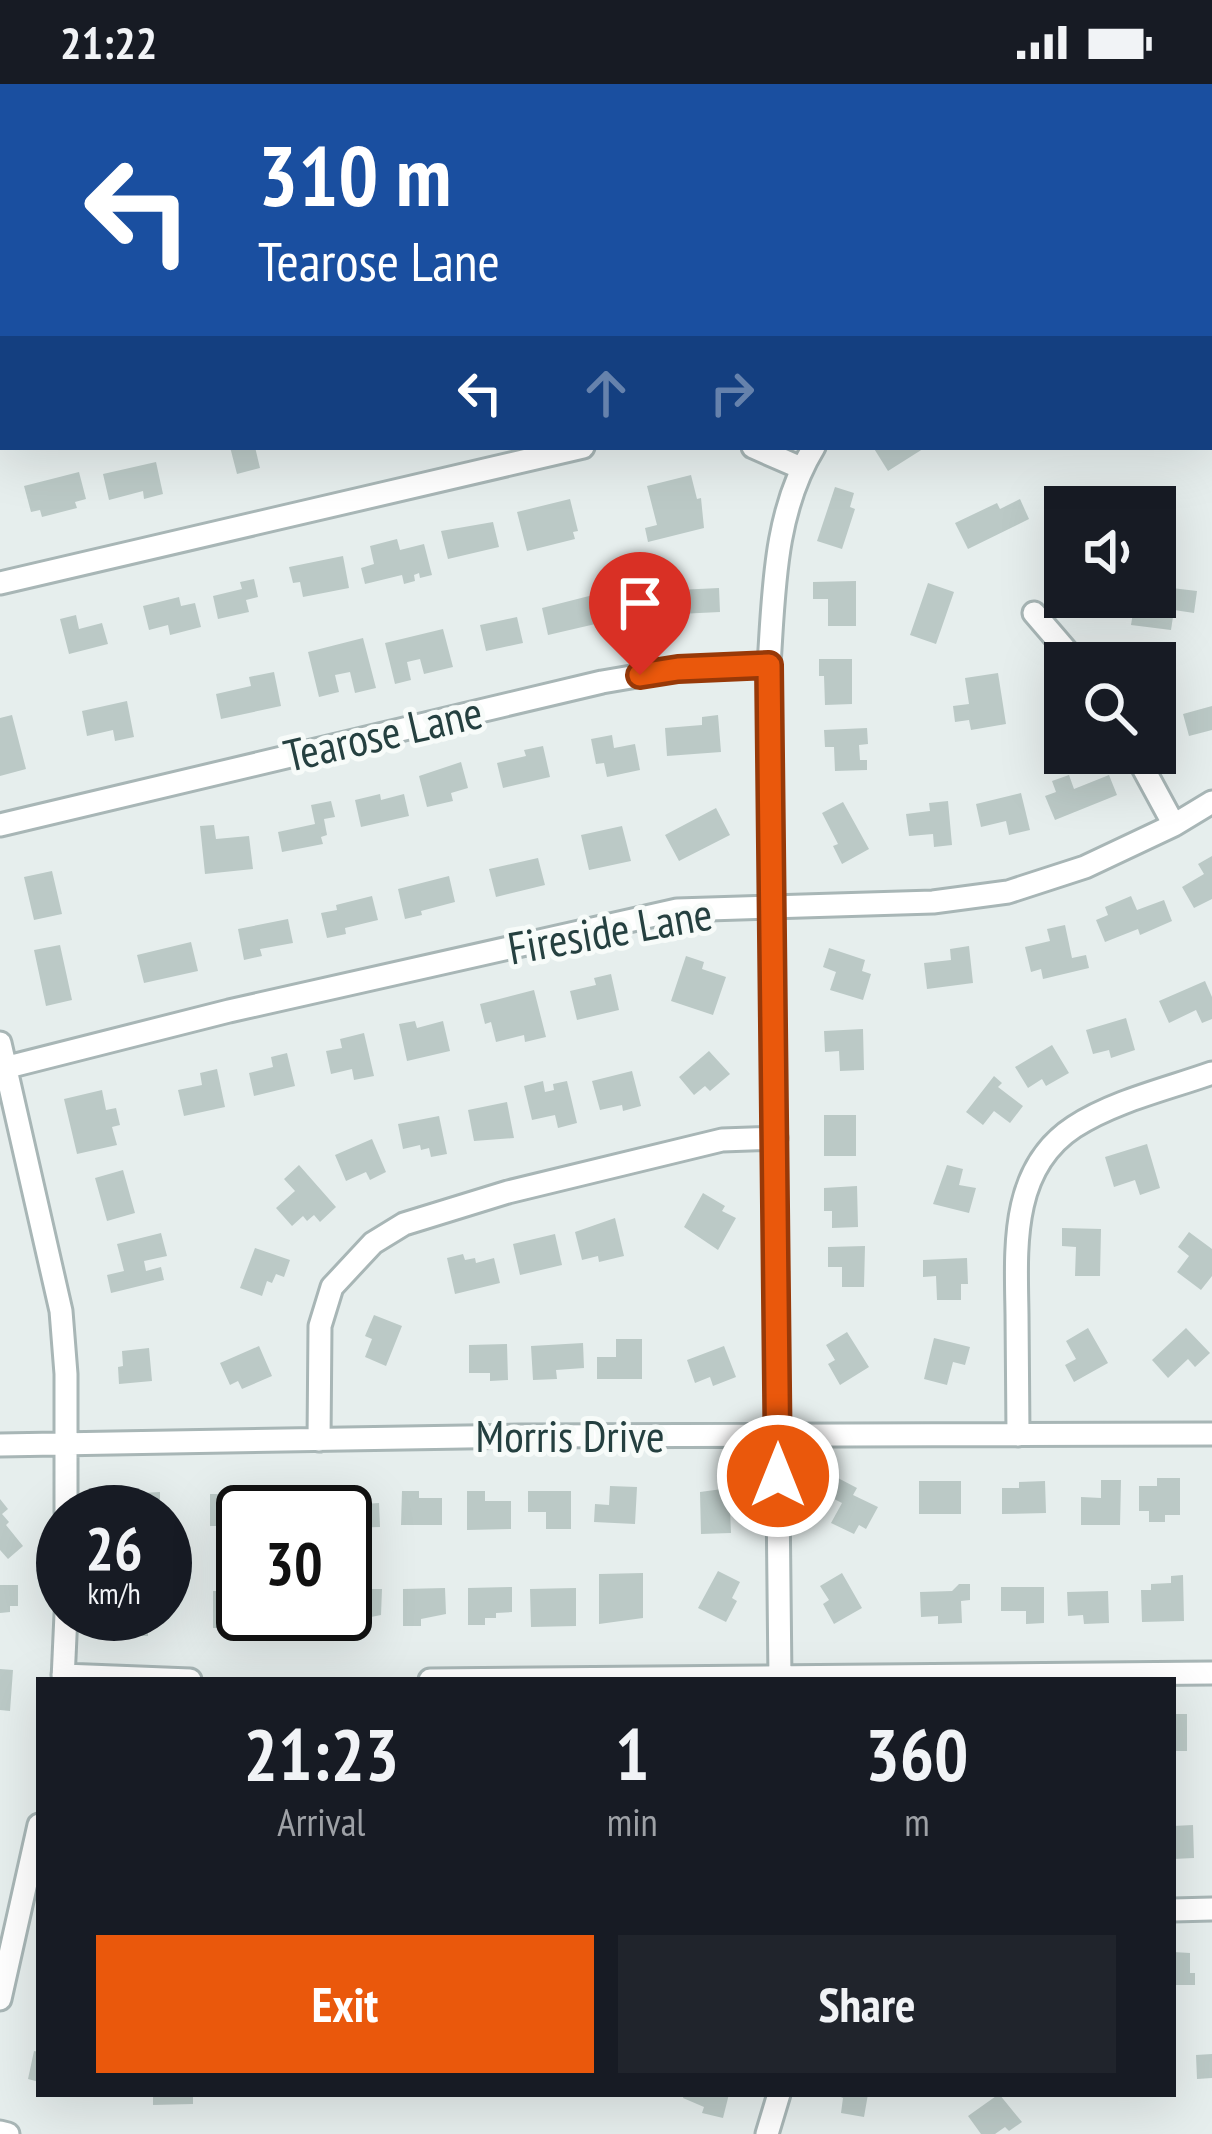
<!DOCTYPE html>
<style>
:root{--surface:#171b24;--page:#20242c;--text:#f1f3f6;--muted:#9ea1a6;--accent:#ea580c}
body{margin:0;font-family:"PT Sans Narrow",sans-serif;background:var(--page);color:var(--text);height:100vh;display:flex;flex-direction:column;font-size:45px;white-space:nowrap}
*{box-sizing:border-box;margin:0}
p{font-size:39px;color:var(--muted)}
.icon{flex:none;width:66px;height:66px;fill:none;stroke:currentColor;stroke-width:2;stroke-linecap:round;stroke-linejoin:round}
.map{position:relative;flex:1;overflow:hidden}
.side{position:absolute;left:36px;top:1593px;width:1140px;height:420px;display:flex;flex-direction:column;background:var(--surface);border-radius:0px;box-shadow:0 12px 48px #0002}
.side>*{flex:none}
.guide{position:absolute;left:0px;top:0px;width:1212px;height:366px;box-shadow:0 12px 48px #0002;background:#1a4fa0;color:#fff;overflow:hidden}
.fabs{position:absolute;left:1044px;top:402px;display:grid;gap:24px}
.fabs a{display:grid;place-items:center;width:132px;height:132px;border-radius:0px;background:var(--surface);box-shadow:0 12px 48px #0002;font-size:60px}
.speed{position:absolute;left:36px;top:1401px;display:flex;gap:24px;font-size:60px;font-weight:700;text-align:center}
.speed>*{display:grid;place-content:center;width:156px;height:156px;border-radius:50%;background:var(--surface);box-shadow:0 12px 48px #0002;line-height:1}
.speed small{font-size:30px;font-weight:400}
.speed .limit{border:6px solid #111;border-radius:18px;background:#fff;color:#111}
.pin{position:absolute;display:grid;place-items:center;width:102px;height:102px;color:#fff;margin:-123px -51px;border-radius:50% 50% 50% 0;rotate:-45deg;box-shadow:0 0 12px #0007}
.pin .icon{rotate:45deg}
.me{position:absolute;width:132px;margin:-66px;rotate:0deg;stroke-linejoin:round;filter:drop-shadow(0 0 9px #0008)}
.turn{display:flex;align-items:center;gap:42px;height:252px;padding:0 60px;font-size:54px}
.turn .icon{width:156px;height:156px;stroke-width:2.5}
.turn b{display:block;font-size:84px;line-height:102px}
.lanes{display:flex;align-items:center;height:114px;padding:0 60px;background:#0003;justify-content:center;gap:60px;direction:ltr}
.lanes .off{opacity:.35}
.eta{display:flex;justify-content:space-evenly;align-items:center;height:204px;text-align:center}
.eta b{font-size:72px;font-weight:800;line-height:84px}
.cta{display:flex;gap:24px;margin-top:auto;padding:24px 60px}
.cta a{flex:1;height:138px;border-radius:0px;background:var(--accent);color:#fff;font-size:48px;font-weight:800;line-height:138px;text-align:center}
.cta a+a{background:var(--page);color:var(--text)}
.status{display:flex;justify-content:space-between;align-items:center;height:84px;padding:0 60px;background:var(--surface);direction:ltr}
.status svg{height:33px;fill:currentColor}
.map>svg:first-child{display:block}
.building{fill:#bbc9c6}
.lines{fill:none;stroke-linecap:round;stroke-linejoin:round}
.street-casing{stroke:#a8b6b6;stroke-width:27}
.street{stroke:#fff;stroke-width:21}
.route-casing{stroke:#983908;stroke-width:30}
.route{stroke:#ea580c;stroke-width:21}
.labels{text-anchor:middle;stroke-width:10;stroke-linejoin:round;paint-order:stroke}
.street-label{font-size:45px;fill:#254040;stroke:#f7fbf9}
</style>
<div class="status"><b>21:22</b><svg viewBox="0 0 49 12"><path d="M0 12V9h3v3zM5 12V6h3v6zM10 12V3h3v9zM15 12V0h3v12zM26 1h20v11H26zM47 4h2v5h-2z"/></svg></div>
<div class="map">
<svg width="1212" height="2050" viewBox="0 0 1212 2050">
<rect width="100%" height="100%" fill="#e6eeed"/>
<path class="building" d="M230,363H255L260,384L237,390Z
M873,363H926L888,387Z
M156,378L163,410L144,415L143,407L109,416L103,390Z
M79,388L86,415L75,418L77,424L42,433L40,426L31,428L24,402Z
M691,391L697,415L701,414L704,444L648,458L645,444L657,441L647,402Z
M835,403L854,409L850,423L855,425L842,465L817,457Z
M1104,408L1122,423H1091Z
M570,415L578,447L573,448L575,455L527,467L517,428Z
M1020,415L1029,435L968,465L955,439L997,419L1000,425Z
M493,438L499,463L448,475L441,447Z
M397,455L400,466L424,460L432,491L420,494L419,489L414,491L415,497L404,500L402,491L365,500L361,484L374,480L370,462Z
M343,472L349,504L303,513L300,498L293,499L289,483Z
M254,495L258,513L246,516L249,528L218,535L213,512L242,505L240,498Z
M856,497V542H828V515H813V498Z
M928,499L954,508L936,560L910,551Z
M1155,502L1197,507L1194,529L1174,526L1171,546L1131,541L1134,522L1146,524L1148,513H1155Z
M719,504L720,528L658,531L657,507Z
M597,510L604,538L548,551L542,524Z
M179,513L181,522L195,519L201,543L170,551L168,541L149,546L143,522Z
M76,531L79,545L102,539L108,560L69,570L60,535Z
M517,533L523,559L486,567L480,541Z
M443,545L453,583L424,590L420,575L407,578L411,596L395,600L385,559Z
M363,554L376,604L355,609L350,588L335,591L339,608L319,613L308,568Z
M819,575H852V620L825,621L824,592H819Z
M274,588L281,622L221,635L216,610L251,602L249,593Z
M998,589L1006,640L971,646L969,636L955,638L953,622L969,620L965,594Z
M127,617L134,653L115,657L113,646L87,652L82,627Z
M1212,622V646L1189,652L1183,630Z
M12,631L26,685L0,692V634Z
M718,631L721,668L667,672L665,644L702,641V633Z
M867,644L868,660L859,661L860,676H867V686L835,687L834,663H825L824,646Z
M612,651L614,664L635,660L640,686L607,693L604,679L596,680L591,655Z
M543,662L550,693L503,704L497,679L526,672L524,666Z
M461,678L468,704L451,709L453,717L427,723L419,692Z
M1069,691L1074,705L1109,691L1117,711L1055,736L1045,712L1056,708L1052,697Z
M1021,709L1030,746L1009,751L1006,737L981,743L976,720Z
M380,710L381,716L404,710L409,732L361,743L355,716Z
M331,717L335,733L324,735L327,751L321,753L323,760L282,768L278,748L315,740L311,721Z
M948,717L952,761L934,763L933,750L909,752L906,730L930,727L929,719Z
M843,718L869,765L842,780L833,762L838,760L822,729Z
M716,724L730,751L679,777L665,751Z
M214,741L216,755L249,752L253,785L205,790L200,742Z
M622,742L631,777L589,786L581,751Z
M1212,772V815L1194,824L1182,803L1204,790L1198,780Z
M538,774L545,801L496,813L489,785Z
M52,787L62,830L34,836L24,793Z
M449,792L455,818L421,827L422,831L405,835L398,805Z
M372,812L378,836L345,844L346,850L327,854L321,829L337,826L336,821Z
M1131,812L1137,826L1164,816L1172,837L1140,851L1138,845L1105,858L1096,836L1108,831L1105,823Z
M288,835L293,859L260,865L262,872L244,876L238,845Z
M1065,841L1072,874L1086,871L1089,884L1043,895L1041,885L1031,888L1025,863L1050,857L1047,845Z
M191,858L198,887L144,899L137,871Z
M60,861L72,916L46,922L34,866Z
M969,862L973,899L927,905L924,879L951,876L950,865Z
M829,864L865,876L862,887L871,890L863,916L830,906L836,888L823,883Z
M686,872L704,878L702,885L726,893L713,931L671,917Z
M611,890L619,926L577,936L570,907L596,901L594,894Z
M1205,897L1212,913V935L1202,939L1196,926L1169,939L1159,917Z
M534,906L546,953L525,958L524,951L496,958L491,938L485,940L480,920Z
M1126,934L1135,966L1111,974L1109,966L1093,970L1086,946Z
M415,937L417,944L443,937L450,967L407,977L399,940Z
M863,945L864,986L840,987L839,967L825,968L824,947Z
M364,949L374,992L354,996L352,985L331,990L326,967L342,964L340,955Z
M1052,961L1069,989L1046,1002L1042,995L1028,1004L1015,983Z
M709,967L730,990L710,1007L705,1002L694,1011L679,993Z
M287,969L295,1002L254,1012L249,989L273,983L271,973Z
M217,985L225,1023L184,1032L178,1006L202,1001L200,989Z
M632,987L641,1022L623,1027L622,1021L600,1026L592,997Z
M994,992L1002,999L998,1003L1023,1022L1010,1039L994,1027L983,1041L966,1028Z
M543,997L545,1008L554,1006L553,1000L567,997L577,1039L558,1044L555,1031L532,1036L524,1002Z
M102,1006L106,1026L116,1024L120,1041L112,1043L117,1061L77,1070L64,1015Z
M507,1018L514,1054L474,1057L468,1026Z
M824,1031H856V1072H824Z
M439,1032L447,1070L431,1073L429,1064L421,1066L420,1061L403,1065L398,1040Z
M372,1055L386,1088L370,1096L366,1088L346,1097L335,1071Z
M1147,1060L1160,1104L1140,1111L1135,1096L1114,1103L1105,1073Z
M299,1081L336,1123L320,1138L314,1131L307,1137L303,1132L292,1142L276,1124L295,1107L284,1095Z
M947,1081L963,1085L959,1101L976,1104L969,1129L933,1120Z
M123,1086L135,1129L107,1137L95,1094Z
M857,1102L858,1143L832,1144V1127H824V1104Z
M703,1109L725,1122L722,1127L736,1134L718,1166L684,1143Z
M615,1134L624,1172L599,1178L598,1172L582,1176L575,1148Z
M1062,1144L1101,1145L1100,1192H1075L1076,1163L1062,1162Z
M1189,1148L1212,1165V1192L1201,1206L1177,1188L1189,1172L1178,1163Z
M161,1149L167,1172L144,1177L146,1187L161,1183L164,1196L111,1209L107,1191L124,1187L117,1160Z
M555,1150L562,1181L520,1191L513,1160Z
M865,1162L864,1203H842V1183H828V1163Z
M255,1164L290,1176L284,1193L276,1190L272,1199L267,1197L262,1212L240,1204Z
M463,1170L465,1176L475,1174L476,1179L494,1174L500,1199L455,1210L447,1174Z
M967,1174L968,1200H961V1216H937L936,1192L923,1193V1176Z
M374,1231L402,1242L386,1282L365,1273L372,1255L365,1252Z
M1088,1244L1108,1279L1074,1298L1065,1281L1076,1275L1066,1257Z
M1186,1244L1210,1269L1195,1283L1188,1275L1168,1294L1152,1276Z
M847,1248L869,1283L840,1301L828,1280L835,1276L826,1261Z
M934,1254L970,1263L965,1281L953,1278L947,1301L924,1295Z
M616,1255H642V1295H597V1273H616Z
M583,1259L584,1284L556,1286L557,1295L533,1296L531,1262Z
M507,1260L508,1296L490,1297V1289H469V1261Z
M259,1262L272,1292L242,1305L238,1297L230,1301L220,1279Z
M724,1262L736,1293L713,1302L710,1293L695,1299L687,1276Z
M149,1264L152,1297L119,1300L118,1283L123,1282L122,1267Z
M836,1393L857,1404L853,1411L878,1423L866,1445L859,1441L854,1450L831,1439L842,1419L826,1411Z
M1157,1394H1180V1431H1165V1438H1149V1427H1139V1402H1157Z
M1101,1396H1121L1120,1441H1081V1413L1101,1414Z
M919,1397H961V1430H919Z
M1045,1397L1046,1429L1002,1430V1404H1019V1398Z
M610,1402L637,1403L635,1440L594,1438L595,1420L609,1421Z
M737,1403V1425H730L731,1449L701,1450L700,1408Z
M402,1407H419V1414H442V1441H401Z
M467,1407H485V1417H511V1445L467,1446Z
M528,1407H571V1445H546V1428H528Z
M160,1408V1428H117V1422H141V1409Z
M338,1408H354V1415H364V1420L379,1419L380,1443L345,1444V1428H339Z
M311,1409V1428H269V1410Z
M210,1410H232L233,1420L241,1419L243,1447H233V1442H210Z
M0,1415L8,1425L2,1430L9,1438L6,1441L23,1462L8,1475L0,1466Z
M718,1487L740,1498L732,1514L737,1517L726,1538L698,1524Z
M643,1489V1534L599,1540V1490Z
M842,1489L862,1524L834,1540L823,1520L829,1516L820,1502Z
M1183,1491L1184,1537L1142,1538L1141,1506H1151V1500L1171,1499V1492Z
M959,1500H970V1516L961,1517L962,1539L938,1540V1532L921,1533L920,1508L952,1507Z
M0,1501H18V1522H10V1528L0,1529Z
M512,1503V1528L496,1529V1534H485V1541H468V1504Z
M1001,1503H1044V1539L1026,1540V1527H1001Z
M445,1504L446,1530L421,1535V1542H403V1505Z
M576,1504V1542L531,1543L530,1505Z
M345,1505H382L381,1531L356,1536V1546H337V1530H345Z
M213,1507H243V1530H254V1545L213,1544Z
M1108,1507L1109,1539L1084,1540L1083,1531L1068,1532L1067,1508Z
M125,1530H148V1552H114L115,1533Z
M270,1530H313V1538H270Z
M0,1585L13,1586L10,1627L0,1626Z
M1173,1630H1187V1667H1173Z
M1193,1741L1194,1774L1173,1775V1742Z
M1173,1868L1190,1869V1889H1195V1901H1173Z
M34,1967L39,1968V1998L28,1995Z
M1212,1970V1994L1197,1995L1196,1971Z
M153,2010H193V2020L153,2021Z
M684,2010H729L723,2034L702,2029L704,2023L683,2014Z
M834,2010H868L864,2033L841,2029L843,2014Z
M999,2010L1022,2038L1009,2047L1005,2043L995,2050H981L968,2032Z"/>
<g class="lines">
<defs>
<path id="street" d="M18,0V3
M946,3L952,0
M0,148L3,147
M1209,212L1212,211
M753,363L801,384
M0,499L583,363
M1034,529L1077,579
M1135,669L1174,741
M0,741L602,598L678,585L769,581
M0,959L61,1227L66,1290V1428
M0,985L229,927L677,826L933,818L1008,808L1085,783L1174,741L1212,718
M1018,1351C1018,1310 1017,1270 1017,1230C1016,1164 1010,1085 1074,1043C1114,1017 1167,1005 1212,989
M319,1356L320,1242L332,1203L373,1159L404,1140L508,1108L722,1056L776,1054
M0,1361L519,1352L1212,1350
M63,1591L190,1596
M63,1596L66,1530
M430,1596L1212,1589
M780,1596L769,581C774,507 774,428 814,363
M1173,1826L1212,1825
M0,1915L39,1741
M0,2048L8,2050
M767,2050L779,2010"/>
</defs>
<use href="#street" class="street-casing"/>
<use href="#street" class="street"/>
</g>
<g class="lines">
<defs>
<path id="route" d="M640,591L678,585L769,581L778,1392"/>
</defs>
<use href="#route" class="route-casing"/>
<use href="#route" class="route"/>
</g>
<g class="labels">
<g class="street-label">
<text transform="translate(383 650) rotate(-13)" y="16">Tearose Lane</text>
<text transform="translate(610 847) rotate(-10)" y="16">Fireside Lane</text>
<text x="570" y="1368">Morris Drive</text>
</g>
</g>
</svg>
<div class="fabs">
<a><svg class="icon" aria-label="sound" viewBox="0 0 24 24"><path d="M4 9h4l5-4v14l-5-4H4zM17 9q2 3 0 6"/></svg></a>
<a><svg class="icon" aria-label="search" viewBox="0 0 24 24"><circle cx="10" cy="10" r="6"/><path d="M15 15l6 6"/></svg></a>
</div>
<div class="speed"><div>26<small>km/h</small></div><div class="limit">30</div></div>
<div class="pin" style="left:640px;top:591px;background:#d93025"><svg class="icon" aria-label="arrive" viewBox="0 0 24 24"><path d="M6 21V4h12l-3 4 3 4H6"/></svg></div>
<svg class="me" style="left:778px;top:1392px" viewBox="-20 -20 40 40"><circle r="17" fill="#ea580c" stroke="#fff" stroke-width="3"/><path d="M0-11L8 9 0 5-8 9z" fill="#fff"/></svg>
<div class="guide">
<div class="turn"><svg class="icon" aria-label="left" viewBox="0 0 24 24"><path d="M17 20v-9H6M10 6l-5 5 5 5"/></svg><div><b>310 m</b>Tearose Lane</div></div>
<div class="lanes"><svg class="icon" aria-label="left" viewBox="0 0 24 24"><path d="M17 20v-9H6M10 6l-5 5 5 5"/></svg><svg class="icon off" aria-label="ahead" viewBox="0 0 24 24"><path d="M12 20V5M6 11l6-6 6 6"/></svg><svg class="icon off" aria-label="right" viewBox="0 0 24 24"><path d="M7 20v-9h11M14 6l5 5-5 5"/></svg></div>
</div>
<section class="side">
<div class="eta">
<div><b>21:23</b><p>Arrival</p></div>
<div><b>1</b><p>min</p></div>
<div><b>360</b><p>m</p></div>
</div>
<div class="cta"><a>Exit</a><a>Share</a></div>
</section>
</div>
